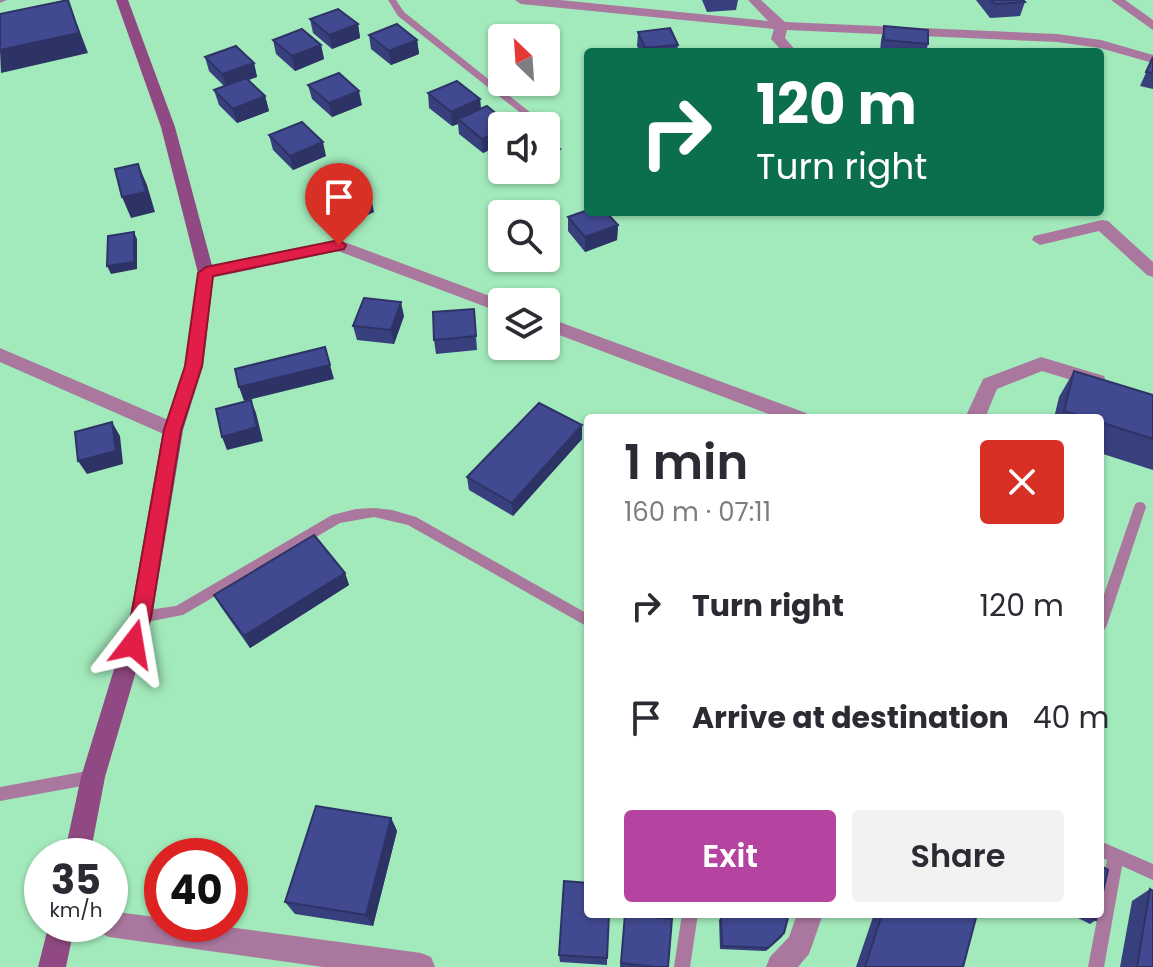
<!DOCTYPE html>
<meta charset="utf-8">
<style>
:root{--surface:#fff;--page:#f2f2f3;--text:#2b2b33;--muted:#7c7c81;--accent:#b544a0}
body{margin:0;font-family:Poppins,sans-serif;background:var(--page);color:var(--text);height:100vh;display:flex;flex-direction:column;font-size:30px;white-space:nowrap}
*{box-sizing:border-box;margin:0}
p{font-size:26px;color:var(--muted)}
.icon{flex:none;width:44px;height:44px;fill:none;stroke:currentColor;stroke-width:2;stroke-linecap:round;stroke-linejoin:round}
.map{position:relative;flex:1;overflow:hidden}
.details{position:absolute;left:584px;top:414px;width:520px;height:504px;display:flex;flex-direction:column;background:var(--surface);border-radius:8px;box-shadow:0 2px 6px #0004}
.details>*{flex:none}
.top-card{position:absolute;left:584px;top:48px;width:520px;height:168px;border-radius:8px;box-shadow:0 2px 6px #0004;background:#0b6e4f;color:#fff;overflow:hidden}
.needle{width:52px;rotate:335deg}
.fabs{position:absolute;left:488px;top:24px;display:grid;gap:16px}
.fabs a{display:grid;place-items:center;width:72px;height:72px;border-radius:8px;background:var(--surface);box-shadow:0 2px 6px #0004;font-size:40px}
.speed{position:absolute;left:24px;top:838px;display:flex;gap:16px;font-size:40px;font-weight:700;text-align:center}
.speed>*{display:grid;place-content:center;width:104px;height:104px;border-radius:50%;background:var(--surface);box-shadow:0 2px 6px #0004;line-height:1}
.speed small{font-size:20px;font-weight:400}
.speed .limit{border:12px solid #d22;background:#fff;color:#111}
.pin{position:absolute;display:grid;place-items:center;width:68px;height:68px;color:#fff;margin:-82px -34px;border-radius:50% 50% 50% 0;rotate:-45deg;box-shadow:0 0 8px #0007}
.pin .icon{rotate:45deg}
.me{position:absolute;width:88px;margin:-44px;rotate:14deg;stroke-linejoin:round;filter:drop-shadow(0 0 6px #0008)}
.turn{display:flex;align-items:center;gap:28px;height:168px;padding:0 40px;font-size:36px}
.turn .icon{width:104px;height:104px;stroke-width:2.5}
.turn b{display:block;font-size:56px;line-height:68px}
.round{display:grid;place-items:center;flex:none;width:84px;height:84px;border-radius:8px;background:var(--page)}
.overview{display:flex;align-items:center;justify-content:space-between;height:136px;padding:0 40px}
h1{font-size:48px;font-weight:600;line-height:60px}
.cta{display:flex;gap:16px;margin-top:auto;padding:16px 40px}
.cta a{flex:1;height:92px;border-radius:8px;background:var(--accent);color:#fff;font-size:32px;font-weight:600;line-height:92px;text-align:center}
.cta a+a{background:var(--page);color:var(--text)}
ul{padding:0;list-style:none}
li{display:flex;align-items:center;gap:24px;height:112px;padding:0 40px}
li div{flex:1}
li b{display:block;font-size:30px}
li em{font-style:normal}
.map>svg:first-child{display:block}
.lines{fill:none;stroke-linecap:round;stroke-linejoin:round}
.lane{fill:#aa789e;fill-rule:evenodd}
.street{fill:#aa789e;fill-rule:evenodd}
.secondary{fill:#904982;fill-rule:evenodd}
.wall{fill:#383f7d}
.shaded-wall{fill:#2e3366}
.building{fill:#414991;stroke:#2e3366;stroke-width:2}
.route{fill:#e11d48;stroke:#92132f;stroke-width:2}
</style>
<div class="map">
<svg width="1153" height="967" viewBox="0 0 1153 967">
<rect width="100%" height="100%" fill="#a2e9bb"/>
<g class="lines">
<path class="lane" d="M0,0H7L0,3Z
M388,0H396L404,12L560,136V140H554L546,133V126H537L398,16Z
M1140,502L1144,503L1146,507L1107,625L1105,629L1100,631V606L1134,507L1136,503Z
M374,508L392,510L416,517L588,614V627L408,525L374,517L340,523L183,615L141,623L136,621L134,617L136,613L141,611L176,606L332,515L356,509Z
M93,770L98,772L100,777L98,782L93,784L0,801V787Z
M1100,841L1153,864V880L1122,866L1104,967H1088L1098,914H1100V901L1107,860L1100,857Z
M682,914H698L690,967H674Z"/>
<path class="street" d="M515,0H560L768,21L748,0H761L785,22L1057,34L1101,40L1153,55V63L1100,48L1057,42L787,30L785,38L797,52H783L771,39L774,29L521,4Z
M1111,0H1125L1153,20V30Z
M1102,220L1108,221L1153,262V277L1147,275L1099,231L1040,245L1032,240L1034,236Z
M339,240L506,302H502V313L338,251L206,279L198,273L206,267Z
M546,317L806,413L809,418H779L546,330Z
M0,348L180,425L183,430L180,435H166L0,362Z
M1041,357L1104,376L1106,381L1097,388L1042,371L997,389L985,418H965L983,379Z
M110,911L162,918V924H206L421,953L431,957L435,967H323L109,937L100,933L96,924H110Z
M797,914H823L809,954L798,967H766L770,957L789,937Z"/>
<path class="secondary" d="M116,0H128L175,127L214,273L203,366L183,430L152,617L105,777L90,856H64L81,777L130,617L163,430L185,366L198,273L161,127Z
M49,924H75L66,967H38Z"/>
</g>
<path class="wall" d="M702,0H738L736,10L707,12Z
M976,0H1023L1025,2L1020,16L990,18Z
M310,19L358,24L360,38L332,49L313,33Z
M884,26L928,44L926,52H880L881,40Z
M638,32L678,45L677,52H640L637,46Z
M369,35L417,40L419,54L391,65L371,49Z
M273,40L321,45L324,59L295,71L276,54Z
M205,57L254,63L257,77L248,80L265,96L269,111L237,123L219,105L214,90L225,87L209,71Z
M1153,57V89L1140,86Z
M308,85L362,105L332,117L312,99Z
M428,93L480,99L481,109L502,126V144L483,153L459,134L458,124L452,126L429,108Z
M269,135L326,156L293,170L273,150Z
M560,149V164L530,178L521,170H546Z
M315,190L374,212L340,227L318,204Z
M568,217L618,225L617,240L585,252L568,231Z
M474,309L477,350L436,354L434,340Z
M404,316L394,344L357,340L353,326Z
M1074,371L1153,395V470L1100,453V418H1054L1059,397Z
M582,439L513,516L469,490L467,477Z
M345,573L349,585L250,648L221,607L214,595Z
M391,818L397,831L373,926L295,914L285,902Z
M1150,889L1153,967H1120L1132,901Z
M625,914L668,967H620Z
M746,914H789L782,937L766,951L720,949L719,920L721,917L747,916Z
M874,914H977L963,967H856Z
M1070,914H1098L1096,920L1090,924Z
M559,955L607,958V965L560,962Z"/>
<path class="shaded-wall" d="M68,0L88,53L1,73L0,50Z
M358,24L360,38L332,49L329,35Z
M417,40L419,54L391,65L389,51Z
M321,45L324,59L295,71L292,56Z
M254,63L257,77L227,88L222,74Z
M359,91L362,105L332,117L329,103Z
M265,96L269,111L237,123L233,109Z
M480,99L481,113L458,119V124L452,126L451,112Z
M502,130V144L483,153L482,139Z
M323,142L326,156L293,170L290,156Z
M560,149V164L530,178V170H546V156Z
M138,164L147,185L155,212L131,218L122,197Z
M371,197L374,212L340,227L337,213Z
M618,225L617,240L585,252V237Z
M134,232L137,239V269L111,274L107,266Z
M401,302L404,316L394,344L391,330Z
M330,365L334,379L244,401L239,387Z
M251,400L256,413L263,441L227,450L222,437Z
M112,422L120,436L123,464L87,474L78,461Z
M582,425V439L513,516L512,503Z
M345,573L349,585L250,648L244,636Z
M391,818L397,831L373,926L366,915Z"/>
<path class="building" d="M68,0L79,33L0,50V14Z
M991,0H1023L1025,2L995,4Z
M338,9L358,24L329,35L310,19Z
M397,24L417,40L389,51L369,35Z
M884,26L928,30V44L884,40Z
M670,28L678,45L645,48L638,32Z
M302,29L321,45L292,56L273,40Z
M236,46L254,63L222,74L205,57Z
M1153,57V73L1146,72Z
M339,73L359,91L329,103L308,85Z
M246,78L265,96L233,109L214,90Z
M457,81L480,99L451,112L428,93Z
M487,106L511,126H502V130L482,139L458,119Z
M302,122L323,142L290,156L269,135Z
M546,139L560,149L546,156Z
M138,164L146,192L122,197L115,169Z
M348,175L371,197L337,213L315,190Z
M588,210V212H606L618,225L585,237L568,217Z
M134,232V262L107,266L108,236Z
M364,298L401,302L391,330L353,326Z
M474,309L476,336L434,340L433,312Z
M325,347L330,365L239,387L235,369Z
M1074,371L1153,395V439L1100,422V418H1086L1064,411Z
M251,400L257,427L222,437L216,409Z
M539,403L582,425L512,503L467,477Z
M112,422L116,451L78,461L75,432Z
M314,535L345,573L244,636L214,595Z
M316,806L391,818L366,915L285,902Z
M1100,865L1108,870L1100,905Z
M564,881L588,883V914H609L607,958L559,955Z
M1150,889L1153,891V967H1137Z
M625,914L672,919L668,967H655L621,963Z
M749,914H789L784,933L768,948L722,946L721,917L749,916Z
M882,914H977L963,967H865Z
M1084,914H1098L1096,920Z"/>
<path class="route" d="M339,240L346,245L344,249L213,276L202,366L181,430L151,617L140,650L133,653L126,650L123,644L131,617L164,430L185,366L198,273L206,267Z"/>
</svg>
<div class="fabs">
<a><svg class="needle" viewBox="-14 -14 28 28"><path d="M0-13l5 13h-10z" fill="#e53935"/><path d="M0 13l5-13h-10z" fill="#7c7c81"/></svg></a>
<a><svg class="icon" aria-label="sound" viewBox="0 0 24 24"><path d="M4 9h4l5-4v14l-5-4H4zM17 9q2 3 0 6"/></svg></a>
<a><svg class="icon" aria-label="search" viewBox="0 0 24 24"><circle cx="10" cy="10" r="6"/><path d="M15 15l6 6"/></svg></a>
<a><svg class="icon" aria-label="layers" viewBox="0 0 24 24"><path d="M12 4l9 5-9 5-9-5zM3 14l9 5 9-5"/></svg></a>
</div>
<div class="speed"><div>35<small>km/h</small></div><div class="limit">40</div></div>
<div class="pin" style="left:339px;top:245px;background:#d93025"><svg class="icon" aria-label="arrive" viewBox="0 0 24 24"><path d="M6 21V4h12l-3 4 3 4H6"/></svg></div>
<svg class="me" style="left:133px;top:644px" viewBox="-20 -20 40 40"><path d="M0-17L14 15 0 8-14 15z" fill="#e11d48" stroke="#fff" stroke-width="4"/></svg>
<div class="top-card">
<div class="turn"><svg class="icon" aria-label="right" viewBox="0 0 24 24"><path d="M7 20v-9h11M14 6l5 5-5 5"/></svg><div><b>120 m</b>Turn right</div></div>
</div>
<section class="details">
<div class="overview"><div><h1>1 min</h1><p>160 m · 07:11</p></div><a class="round" style="background:#d93025;color:#fff"><svg class="icon" aria-label="close" viewBox="0 0 24 24"><path d="M6 6l12 12M18 6L6 18"/></svg></a></div>
<ul>
<li><svg class="icon" aria-label="right" viewBox="0 0 24 24"><path d="M7 20v-9h11M14 6l5 5-5 5"/></svg><div><b>Turn right</b></div><em>120 m</em></li>
<li><svg class="icon" aria-label="arrive" viewBox="0 0 24 24"><path d="M6 21V4h12l-3 4 3 4H6"/></svg><div><b>Arrive at destination</b></div><em>40 m</em></li>
</ul>
<div class="cta"><a>Exit</a><a>Share</a></div>
</section>
</div>
